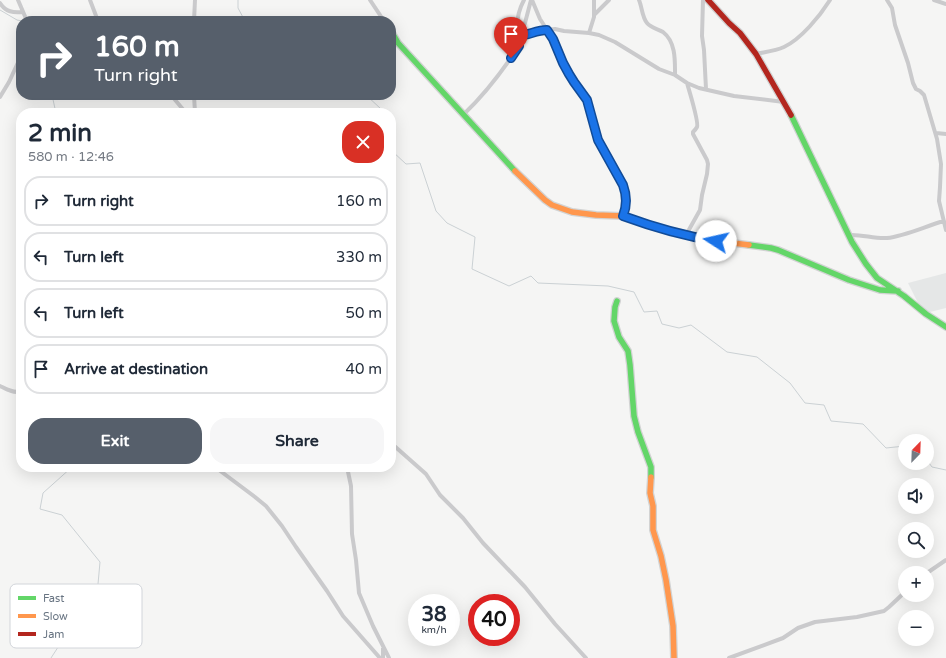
<!DOCTYPE html>
<meta charset="utf-8">
<style>
:root{--surface:#fff;--page:#f6f6f7;--text:#1f2937;--muted:#747a83;--line:#e0e1e3;--accent:#565f6b}
body{margin:0;font-family:"Varela Round",sans-serif;background:var(--page);color:var(--text);height:100vh;display:flex;flex-direction:column;font-size:15px;white-space:nowrap}
*{box-sizing:border-box;margin:0}
p{font-size:13px;color:var(--muted)}
.icon{flex:none;width:22px;height:22px;fill:none;stroke:currentColor;stroke-width:2;stroke-linecap:round;stroke-linejoin:round}
.map{position:relative;flex:1;overflow:hidden}
.drawer{position:absolute;left:16px;top:108px;width:380px;height:364px;display:flex;flex-direction:column;background:var(--surface);border-radius:16px;box-shadow:0 4px 16px #0002}
.drawer>*{flex:none}
.guide{position:absolute;left:16px;top:16px;width:380px;height:84px;border-radius:16px;box-shadow:0 4px 16px #0002;background:#565f6b;color:#fff;overflow:hidden}
.needle{width:26px;rotate:23deg}
.tools{position:absolute;left:898px;top:434px;display:grid;gap:8px}
.tools a{display:grid;place-items:center;width:36px;height:36px;border-radius:50%;background:var(--surface);box-shadow:0 4px 16px #0002;font-size:20px}
.speed{position:absolute;left:408px;top:594px;display:flex;gap:8px;font-size:20px;font-weight:700;text-align:center}
.speed>*{display:grid;place-content:center;width:52px;height:52px;border-radius:50%;background:var(--surface);box-shadow:0 4px 16px #0002;line-height:1}
.speed small{font-size:10px;font-weight:400}
.speed .limit{border:6px solid #d22;background:#fff;color:#111}
.pin{position:absolute;display:grid;place-items:center;width:34px;height:34px;color:#fff;margin:-41px -17px;border-radius:50% 50% 50% 0;rotate:-45deg;box-shadow:0 0 4px #0007}
.pin .icon{rotate:45deg}
.me{position:absolute;width:44px;margin:-22px;rotate:280deg;stroke-linejoin:round;filter:drop-shadow(0 0 3px #0008)}
.turn{display:flex;align-items:center;gap:14px;height:84px;padding:0 12px;font-size:18px}
.turn .icon{width:52px;height:52px;stroke-width:2.5}
.turn b{display:block;font-size:28px;line-height:34px}
.round{display:grid;place-items:center;flex:none;width:42px;height:42px;border-radius:16px;background:var(--page)}
.summary{display:flex;align-items:center;justify-content:space-between;height:68px;padding:0 12px}
h1{font-size:24px;font-weight:800;line-height:30px}
.cta{display:flex;gap:8px;margin-top:auto;padding:8px 12px}
.cta a{flex:1;height:46px;border-radius:16px;background:var(--accent);color:#fff;font-size:16px;font-weight:800;line-height:46px;text-align:center}
.cta a+a{background:var(--page);color:var(--text)}
ul{padding:0;list-style:none}
li{display:flex;align-items:center;gap:12px;height:50px;margin:0 8px 6px;padding:0 4px;border:2px solid var(--line);border-radius:16px}
li div{flex:1}
li b{display:block;font-size:15px}
li em{font-style:normal}
.map>svg:first-child{display:block}
.built{fill:#e5e7e7}
.lines{fill:none;stroke-linecap:round;stroke-linejoin:round}
.stream{stroke:#cbd1d4;stroke-width:1}
.fast-casing{stroke:#d2d3d3;stroke-width:8}
.slow-casing{stroke:#d2d3d3;stroke-width:8}
.jam-casing{stroke:#d2d3d3;stroke-width:8}
.street{stroke:#cacacc;stroke-width:4}
.fast{stroke:#63d668;stroke-width:5.5}
.slow{stroke:#ff974d;stroke-width:5.5}
.jam{stroke:#b3261e;stroke-width:5.5}
.route-casing{stroke:#114b97;stroke-width:10}
.route{stroke:#1a73e8;stroke-width:7}
.key{fill:#fff;stroke:#d2d5da;stroke-width:1}
.key-label{font-size:11px;fill:#687482}
</style>
<div class="map">
<svg width="946" height="658" viewBox="0 0 946 658">
<rect width="100%" height="100%" fill="#f5f5f4"/>
<path class="built" d="M946,273V308L922,314L921,309L908,283Z"/>
<g class="lines">
<path class="stream" d="M238,0V8L245,21
M0,10L17,20L22,21
M52,95L56,113
M366,95L381,109L382,113
M391,145L392,151L406,164L420,163L436,211L447,223L475,237L472,269L509,286L531,276L538,283L608,286L634,292L644,312L657,311L662,324L679,328L691,325L727,352L757,357L790,383L805,403L824,405L831,421L863,424L886,448L905,446
M927,460L932,467L946,470
M51,658L75,621L88,594L98,584L100,562L62,515L40,509L43,493L72,467"/>
<defs>
<path id="fast" d="M391,31L398,43L515,171
M791,115L852,242L866,264L877,278L904,296L926,314L946,327
M749,245L771,248L778,250L849,280L880,290L898,291
M617,301L615,307L614,321L619,337L628,351L630,365L634,416L638,432L651,467V477"/>
<path id="slow" d="M515,171L545,200L552,205L572,212L596,215L623,216L655,227L702,239L749,245
M651,477L650,493L653,506V530L661,556L666,580L673,626L674,658"/>
<path id="jam" d="M708,0L729,23L740,33L756,54L791,115"/>
</defs>
<use href="#fast" class="fast-casing"/>
<use href="#slow" class="slow-casing"/>
<use href="#jam" class="jam-casing"/>
<path class="street" d="M18,0L27,21
M90,0L98,21
M370,0L384,21
M532,0L540,19L553,39L563,63L569,74L574,82L587,100L598,140L619,176L625,191L626,199V206L623,216
M639,0C642,7 642,17 647,23C651,28 658,29 663,32C676,42 675,61 675,75
M703,0L702,36L704,50L706,89
M887,0L892,8L895,25L908,63L913,83L916,89L920,91L924,95L937,139L941,164L940,187L939,201L946,230
M934,0L946,4
M0,3C6,12 13,13 23,12
M595,14L609,0
M194,21L195,0
M547,30L555,29L564,31L589,33L599,35L615,42L659,69L675,75L687,83L699,88L734,96L784,102
M589,33L594,17V0
M518,36C516,24 518,11 524,0
M519,36C529,35 537,30 547,30
M756,54C765,52 775,51 784,47C801,39 820,16 830,0
M171,95L186,113
M194,95L195,113
M0,97L9,82L21,56
M464,114C484,95 501,73 517,49L519,46V35L525,23L531,0
M936,133L946,134
M686,235L700,210L702,195L707,174L708,164L707,160L693,134V132C694,131 696,129 697,127C699,122 689,90 687,83
M849,235C862,234 874,239 887,238C905,236 926,226 944,221
M0,386C6,389 14,394 21,391
M391,443L426,474L440,495L463,518L483,543L525,587L555,624L586,658
M215,467L255,497L266,506L282,526L296,547L327,591L343,616L380,658
M347,467L351,486L352,534L356,560L359,593L373,626L389,658
M927,573L946,560
M383,648V658
M729,658L783,638L798,628L815,622L857,617L884,611L889,607L905,592"/>
<use href="#fast" class="fast"/>
<use href="#slow" class="slow"/>
<use href="#jam" class="jam"/>
</g>
<g class="lines">
<defs>
<path id="route" d="M511,58L519,46V36C529,35 537,30 547,30L553,39L563,63L569,74L574,82L587,100L598,140L623,185C627,196 627,206 623,216C653,227 684,236 716,241"/>
</defs>
<use href="#route" class="route-casing"/>
<use href="#route" class="route"/>
</g>
<rect x="10" y="584" width="132" height="64" rx="6" class="key"/>
<rect x="18" y="596" width="18" height="4" fill="#63d668"/>
<rect x="18" y="614" width="18" height="4" fill="#ff974d"/>
<rect x="18" y="632" width="18" height="4" fill="#b3261e"/>
<g class="key-label">
<text x="43" y="602">Fast</text>
<text x="43" y="620">Slow</text>
<text x="43" y="638">Jam</text>
</g>
</svg>
<div class="tools">
<a><svg class="needle" viewBox="-14 -14 28 28"><path d="M0-13l5 13h-10z" fill="#e53935"/><path d="M0 13l5-13h-10z" fill="#747a83"/></svg></a>
<a><svg class="icon" aria-label="sound" viewBox="0 0 24 24"><path d="M4 9h4l5-4v14l-5-4H4zM17 9q2 3 0 6"/></svg></a>
<a><svg class="icon" aria-label="search" viewBox="0 0 24 24"><circle cx="10" cy="10" r="6"/><path d="M15 15l6 6"/></svg></a>
<a>+</a>
<a>−</a>
</div>
<div class="speed"><div>38<small>km/h</small></div><div class="limit">40</div></div>
<div class="pin" style="left:511px;top:58px;background:#d93025"><svg class="icon" aria-label="arrive" viewBox="0 0 24 24"><path d="M6 21V4h12l-3 4 3 4H6"/></svg></div>
<svg class="me" style="left:716px;top:241px" viewBox="-20 -20 40 40"><circle r="19" fill="#fff"/><path d="M0-13L10 11 0 6-10 11z" fill="#1a73e8"/></svg>
<div class="guide">
<div class="turn"><svg class="icon" aria-label="right" viewBox="0 0 24 24"><path d="M7 20v-9h11M14 6l5 5-5 5"/></svg><div><b>160 m</b>Turn right</div></div>
</div>
<section class="drawer">
<div class="summary"><div><h1>2 min</h1><p>580 m · 12:46</p></div><a class="round" style="background:#d93025;color:#fff"><svg class="icon" aria-label="close" viewBox="0 0 24 24"><path d="M6 6l12 12M18 6L6 18"/></svg></a></div>
<ul>
<li><svg class="icon" aria-label="right" viewBox="0 0 24 24"><path d="M7 20v-9h11M14 6l5 5-5 5"/></svg><div><b>Turn right</b></div><em>160 m</em></li>
<li><svg class="icon" aria-label="left" viewBox="0 0 24 24"><path d="M17 20v-9H6M10 6l-5 5 5 5"/></svg><div><b>Turn left</b></div><em>330 m</em></li>
<li><svg class="icon" aria-label="left" viewBox="0 0 24 24"><path d="M17 20v-9H6M10 6l-5 5 5 5"/></svg><div><b>Turn left</b></div><em>50 m</em></li>
<li><svg class="icon" aria-label="arrive" viewBox="0 0 24 24"><path d="M6 21V4h12l-3 4 3 4H6"/></svg><div><b>Arrive at destination</b></div><em>40 m</em></li>
</ul>
<div class="cta"><a>Exit</a><a>Share</a></div>
</section>
</div>
